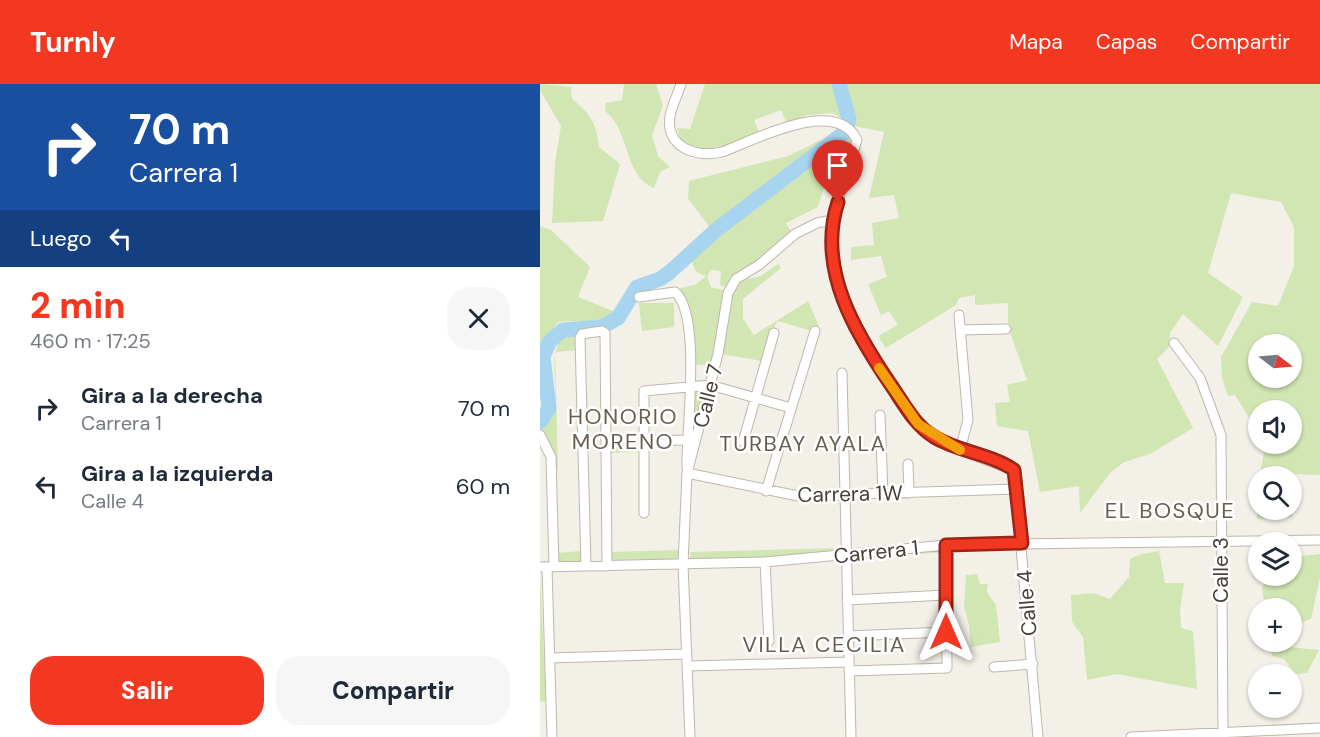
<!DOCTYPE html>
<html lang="es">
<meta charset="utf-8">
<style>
:root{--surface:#fff;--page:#f6f6f7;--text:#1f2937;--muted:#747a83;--accent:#f23821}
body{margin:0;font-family:"DM Sans",sans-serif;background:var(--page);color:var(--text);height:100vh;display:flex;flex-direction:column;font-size:22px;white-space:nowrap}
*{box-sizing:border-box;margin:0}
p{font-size:20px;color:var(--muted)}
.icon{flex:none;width:33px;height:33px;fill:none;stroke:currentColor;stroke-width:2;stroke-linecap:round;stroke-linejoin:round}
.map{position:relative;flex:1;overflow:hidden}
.panel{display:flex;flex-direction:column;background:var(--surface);width:540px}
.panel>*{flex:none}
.guide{background:#1a4fa0;color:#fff;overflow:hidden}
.needle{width:39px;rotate:106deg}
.fabs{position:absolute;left:708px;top:250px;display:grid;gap:12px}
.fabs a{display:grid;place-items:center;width:54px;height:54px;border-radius:50%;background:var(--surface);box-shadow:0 2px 4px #0004;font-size:30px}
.pin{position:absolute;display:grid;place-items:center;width:51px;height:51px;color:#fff;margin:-62px -26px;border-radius:50% 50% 50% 0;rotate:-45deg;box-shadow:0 0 6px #0007}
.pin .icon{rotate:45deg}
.me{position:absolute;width:66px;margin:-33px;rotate:0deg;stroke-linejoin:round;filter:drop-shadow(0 0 4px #0008)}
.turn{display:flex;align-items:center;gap:21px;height:126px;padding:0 30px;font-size:27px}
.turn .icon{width:78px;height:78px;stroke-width:2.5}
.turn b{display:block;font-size:42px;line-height:51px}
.then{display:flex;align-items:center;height:57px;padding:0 30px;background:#0003;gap:12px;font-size:22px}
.round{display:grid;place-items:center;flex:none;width:63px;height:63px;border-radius:24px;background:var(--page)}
.overview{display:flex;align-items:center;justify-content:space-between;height:102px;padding:0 30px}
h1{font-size:36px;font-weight:800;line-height:45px;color:var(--accent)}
.cta{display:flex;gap:12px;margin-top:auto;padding:12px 30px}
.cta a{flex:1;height:69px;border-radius:24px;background:var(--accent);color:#fff;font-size:24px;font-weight:800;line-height:69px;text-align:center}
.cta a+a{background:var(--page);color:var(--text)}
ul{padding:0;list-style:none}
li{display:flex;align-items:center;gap:18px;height:78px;padding:0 30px}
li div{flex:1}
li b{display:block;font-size:22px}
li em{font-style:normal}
header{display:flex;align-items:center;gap:36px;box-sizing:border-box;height:84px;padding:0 30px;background:var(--accent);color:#fff}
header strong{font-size:28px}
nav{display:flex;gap:33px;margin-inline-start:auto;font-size:21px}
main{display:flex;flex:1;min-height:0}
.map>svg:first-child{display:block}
.green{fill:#d1e6b2;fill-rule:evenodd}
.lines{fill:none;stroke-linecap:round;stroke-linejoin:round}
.river{stroke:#a7d4ee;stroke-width:15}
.minor-casing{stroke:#bfb7ab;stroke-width:11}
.minor{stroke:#fff;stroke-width:9}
.route-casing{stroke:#9d2415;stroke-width:15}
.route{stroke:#f23821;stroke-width:10}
.slow{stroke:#f59e0b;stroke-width:10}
.labels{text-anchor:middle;stroke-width:5;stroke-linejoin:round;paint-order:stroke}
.street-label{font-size:21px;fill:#474037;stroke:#fff}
.neighbourhood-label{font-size:22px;letter-spacing:1.5px;fill:#695d4f;stroke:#fff}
</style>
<header>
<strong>Turnly</strong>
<nav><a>Mapa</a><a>Capas</a><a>Compartir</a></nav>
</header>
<main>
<section class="panel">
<div class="guide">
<div class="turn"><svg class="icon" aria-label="right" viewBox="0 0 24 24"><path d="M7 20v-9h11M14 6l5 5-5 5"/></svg><div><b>70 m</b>Carrera 1</div></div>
<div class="then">Luego<svg class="icon" aria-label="left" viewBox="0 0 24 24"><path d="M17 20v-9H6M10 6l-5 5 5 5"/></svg></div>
</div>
<div class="overview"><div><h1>2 min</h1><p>460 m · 17:25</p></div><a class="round"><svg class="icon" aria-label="close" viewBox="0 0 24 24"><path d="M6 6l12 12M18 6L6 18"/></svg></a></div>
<ul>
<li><svg class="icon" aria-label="right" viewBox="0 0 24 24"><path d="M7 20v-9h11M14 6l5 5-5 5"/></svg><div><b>Gira a la derecha</b><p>Carrera 1</p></div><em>70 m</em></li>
<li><svg class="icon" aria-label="left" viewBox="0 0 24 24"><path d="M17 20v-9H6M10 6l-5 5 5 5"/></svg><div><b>Gira a la izquierda</b><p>Calle 4</p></div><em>60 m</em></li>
</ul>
<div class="cta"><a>Salir</a><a>Compartir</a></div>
</section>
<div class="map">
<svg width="780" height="653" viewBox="0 0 780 653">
<rect width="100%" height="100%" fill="#f3f0e8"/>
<path class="green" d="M0,0L31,3L32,15C50,29 57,40 59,63L80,80L63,137L12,139L15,78L21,42L0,6Z
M84,0H116L123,22L112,51L118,72L130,83L120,88L114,104C83,92 90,45 65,27L66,19L82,16Z
M165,0H780V391L753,390L752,433L717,435L718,405V426H752V393H719L726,360H752V327H718V340L710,335L695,311L688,312L682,294L681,273L712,218L738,222L754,182V143L741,118L691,109L668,189L703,213L678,262L643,230L630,249L629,263L617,275L653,344L610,370L584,378L570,389L540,429L539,402L500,408L488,347L457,342L455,319L470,318L467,301L487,296L468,243V219L435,221V211L419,214L416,221L346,264L338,252L358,241L349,227L341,231L328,200L347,193L341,172L311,176V163L334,161L332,139L359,134L354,111L329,114L344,48L314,42L293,29L268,31L247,40L241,26L214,36L220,50L167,69L141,58L137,44L150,45ZM718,261H752V294H718Z
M300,43L314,57L308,76L293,74L278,123L246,139L251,148L219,178L195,190L185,203L180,201L181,187L171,186L167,192L171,203L183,206L173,281H155L150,228L140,204L155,201L166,192L156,188L150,172L176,151L148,115L149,97L248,72L281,56L292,55Z
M0,142L11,146L50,183L38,213L75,228C56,245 39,234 18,238L0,263Z
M238,180L241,184L203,215V235L214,251L268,217L279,242L272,247L237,237L222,277L181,270L191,214L201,196L219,193Z
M99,219H134V243L102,247Z
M24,249L40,251L38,266L15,268L18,388L0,349C32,304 0,286 24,249Z
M167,304L152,369V308Z
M69,355H100V368L69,369Z
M473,460L474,465L310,473Z
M300,464L301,473L151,477L150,468Z
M138,466L139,477L72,479V468Z
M41,467L42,477L18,479L17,469Z
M619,467L625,499H644L640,527L641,544L653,547L657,605L577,590L547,596L543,553L532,538L531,511L554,509L570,515L589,493L590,475L601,470Z
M780,470V494L771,535L752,542V525H725L722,504L725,498L739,497L741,492H752L754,473Z
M0,490L6,617L0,618Z
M437,490L440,500H448L447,508L456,521L460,558L431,563L429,541L424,523L426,491Z
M730,558H749L748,563L779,566L767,589L755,590L744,575L732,572Z"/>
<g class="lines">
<path class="river" d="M0,338L9,324L3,272L10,257L23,246L62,243L78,234L97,203L120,195L130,188L176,146L305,48L309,35L299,0"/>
<defs>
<path id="minor" d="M141,0C138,10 132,21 130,32C125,64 157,74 182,68C215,56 296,12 317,56L292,136L295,192L313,243L378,340L420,366L474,386L498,653
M99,213L135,208C162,231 146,347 147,383
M419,231L428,336L420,366
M420,246L466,245
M634,259L660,294L681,351L683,653
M302,289L311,653
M340,331L343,410
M0,351L11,373L14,483
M103,357L146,356
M203,358L234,249
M368,380L369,409
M147,389L258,412L476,405
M226,407L275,247
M104,429V307L170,301L251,324
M225,478L229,557
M46,482L40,254L42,250L62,247L65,249L67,482
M0,483L225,478L406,461L780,456
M7,483L12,653
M307,516L406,511
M308,552L406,548
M10,574L146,570
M147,582L309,578
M454,583L493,580
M309,587L407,584L406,461
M150,653L143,480L147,389L178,270L188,209L196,195L219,181L255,150L277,139L292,136
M591,653L780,644"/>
</defs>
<use href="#minor" class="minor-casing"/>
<use href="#minor" class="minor"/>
</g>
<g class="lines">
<defs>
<path id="route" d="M298,118C276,185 316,250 353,304C365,322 375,341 394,353C419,368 451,370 474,386L482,459L406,461V548"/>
</defs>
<use href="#route" class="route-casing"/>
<use href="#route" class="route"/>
<path class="slow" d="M339,284L378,340L420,366"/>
</g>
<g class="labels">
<g class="street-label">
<text transform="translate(168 312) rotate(-76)" y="7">Calle 7</text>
<text transform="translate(310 410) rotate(-1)" y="7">Carrera 1W</text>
<text transform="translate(336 468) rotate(-6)" y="7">Carrera 1</text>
<text transform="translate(681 486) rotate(-90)" y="7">Calle 3</text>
<text transform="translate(487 519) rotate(-95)" y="7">Calle 4</text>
</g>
<g class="neighbourhood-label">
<text x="83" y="340">HONORIO<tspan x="83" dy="25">MORENO</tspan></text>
<text x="263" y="367">TURBAY AYALA</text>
<text x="630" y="434">EL BOSQUE</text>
<text x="284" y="568">VILLA CECILIA</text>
</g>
</g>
</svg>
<div class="fabs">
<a><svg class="needle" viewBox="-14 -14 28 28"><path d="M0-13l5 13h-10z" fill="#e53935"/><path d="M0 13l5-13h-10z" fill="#747a83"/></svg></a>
<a><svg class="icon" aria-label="sound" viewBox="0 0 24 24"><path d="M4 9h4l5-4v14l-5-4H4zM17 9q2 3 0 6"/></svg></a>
<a><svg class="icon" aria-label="search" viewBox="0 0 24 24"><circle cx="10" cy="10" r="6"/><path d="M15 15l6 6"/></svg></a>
<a><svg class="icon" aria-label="layers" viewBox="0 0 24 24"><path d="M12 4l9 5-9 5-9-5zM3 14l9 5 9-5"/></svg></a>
<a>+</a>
<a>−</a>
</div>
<div class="pin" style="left:298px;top:118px;background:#d93025"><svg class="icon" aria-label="arrive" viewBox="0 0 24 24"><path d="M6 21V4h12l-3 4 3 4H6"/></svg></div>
<svg class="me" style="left:406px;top:548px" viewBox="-20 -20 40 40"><path d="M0-17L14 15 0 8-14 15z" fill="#f23821" stroke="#fff" stroke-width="4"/></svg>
</div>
</main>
